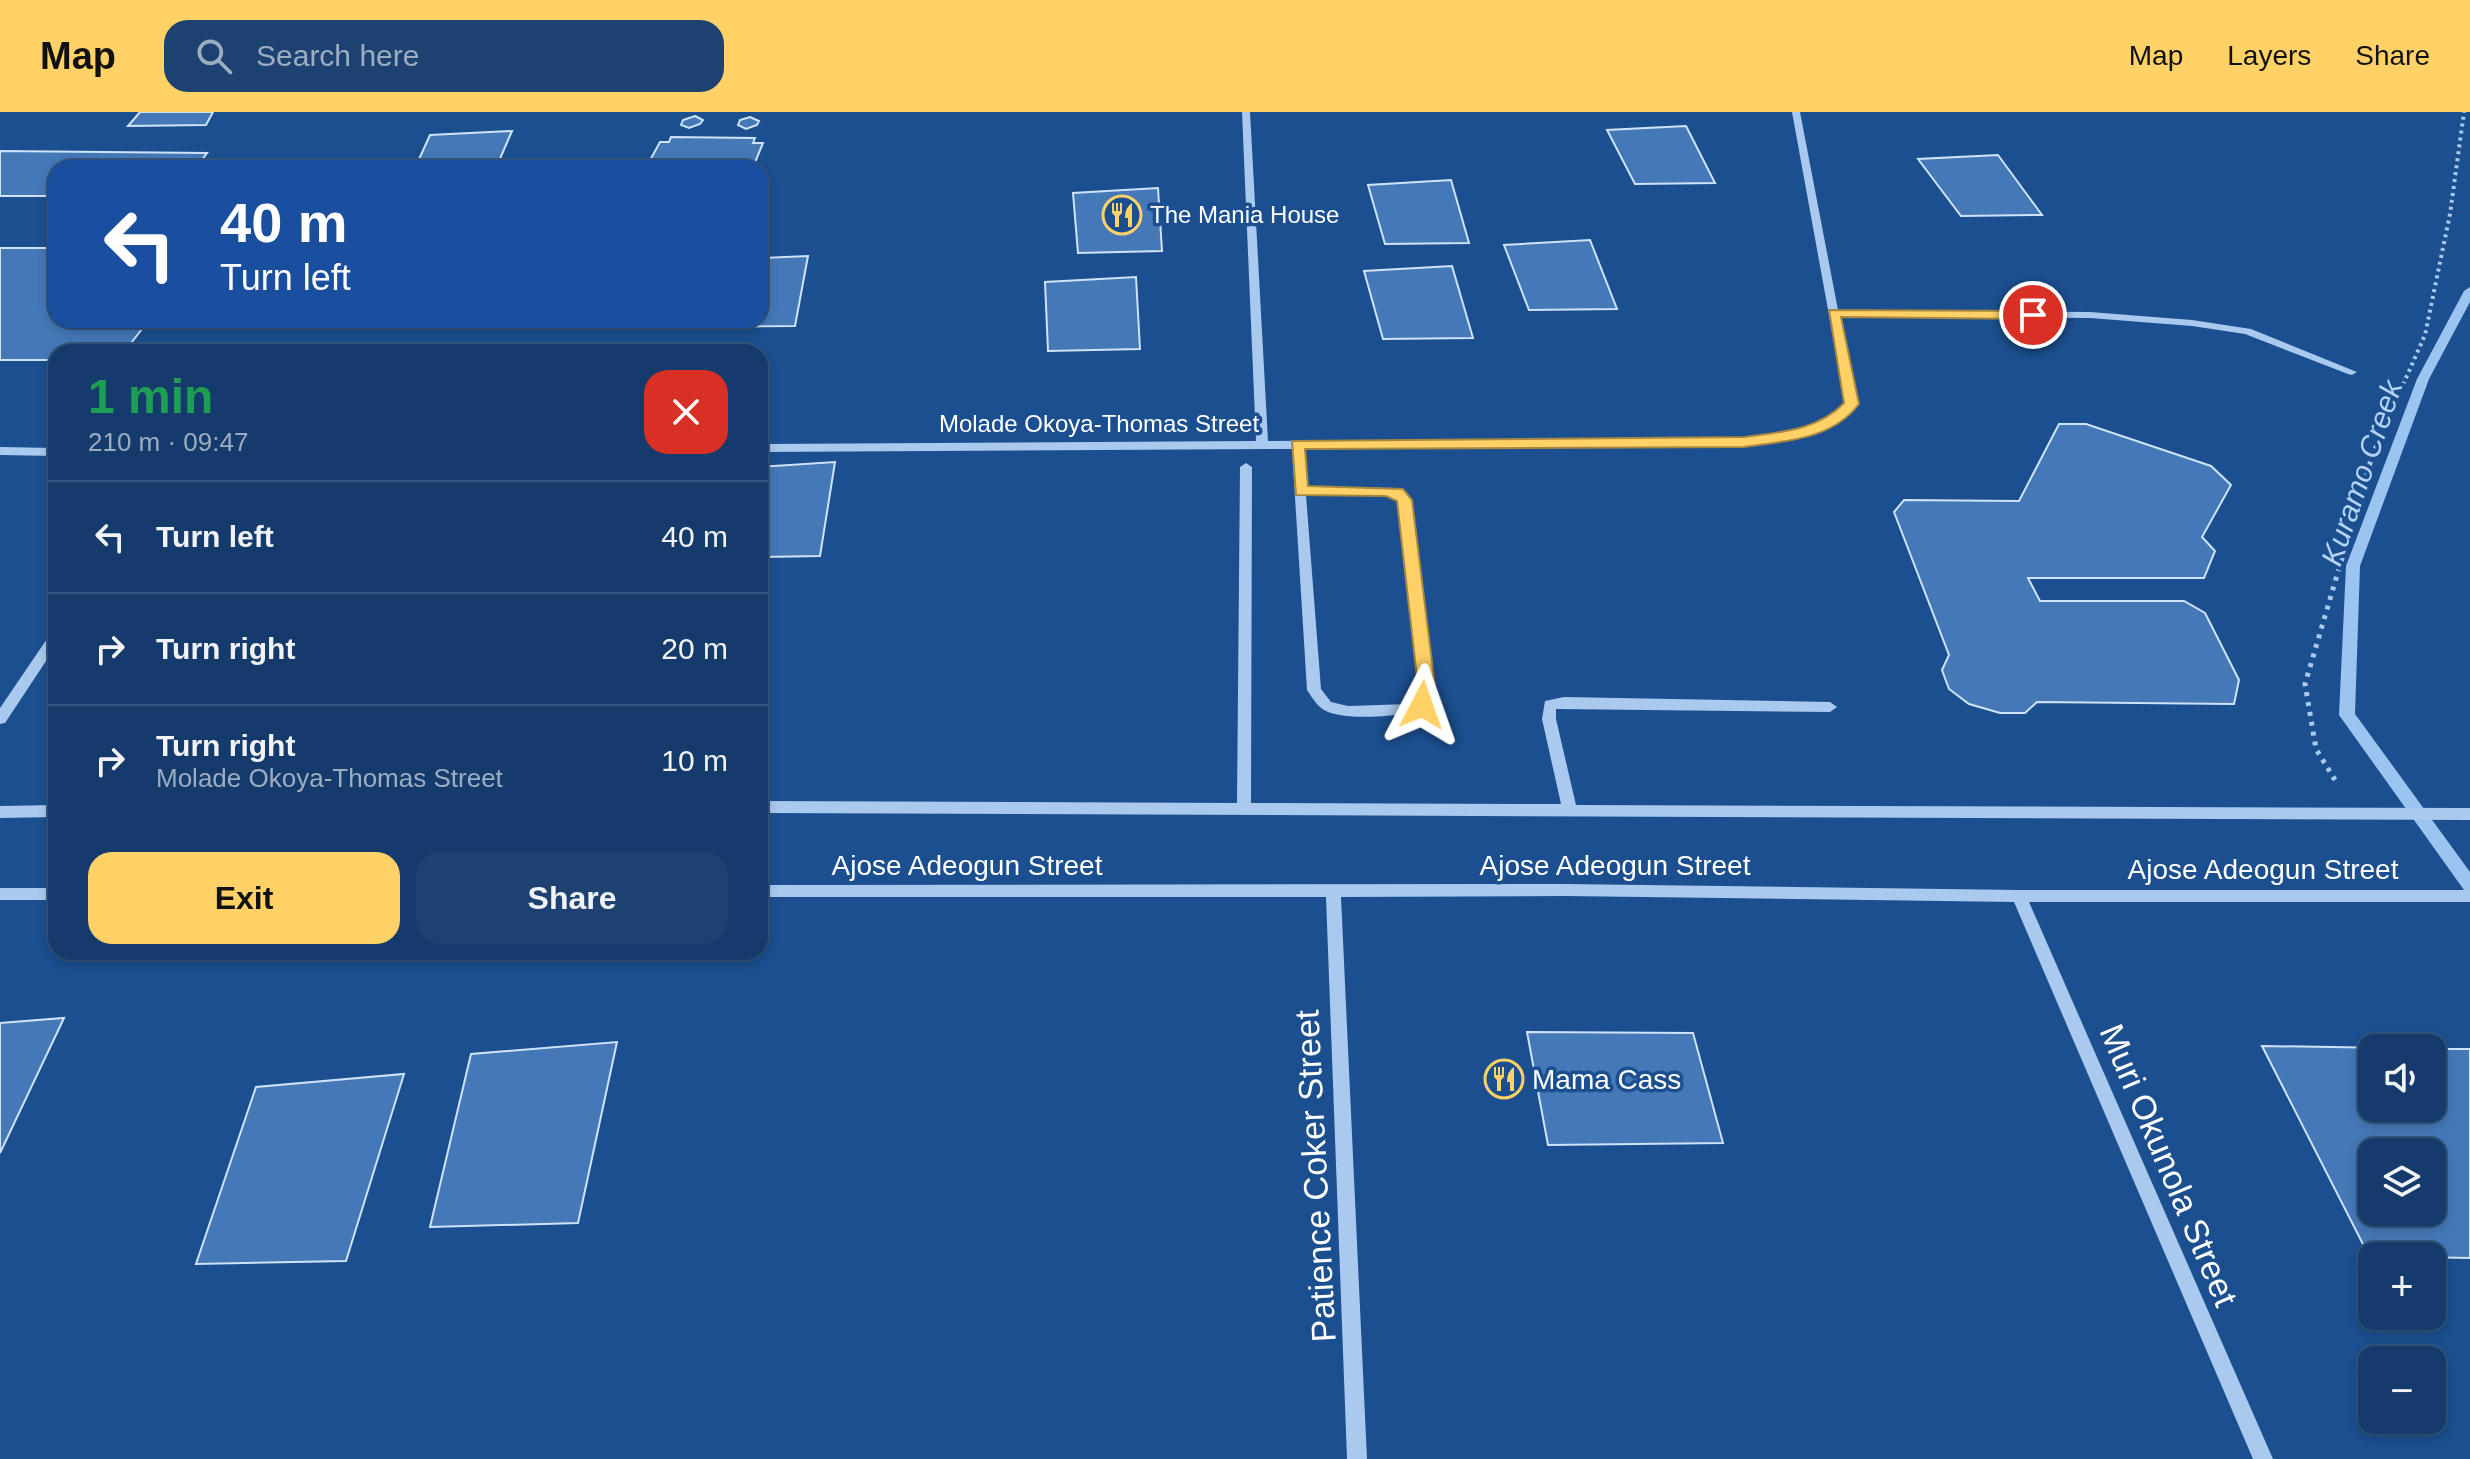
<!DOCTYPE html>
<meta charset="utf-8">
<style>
:root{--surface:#143b6b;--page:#1d4271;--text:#f1f3f6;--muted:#9dadc1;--line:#33557e;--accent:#ffd166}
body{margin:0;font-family:Helvetica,sans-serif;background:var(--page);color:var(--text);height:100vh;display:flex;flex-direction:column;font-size:30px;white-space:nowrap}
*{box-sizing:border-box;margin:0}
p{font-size:26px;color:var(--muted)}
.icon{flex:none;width:44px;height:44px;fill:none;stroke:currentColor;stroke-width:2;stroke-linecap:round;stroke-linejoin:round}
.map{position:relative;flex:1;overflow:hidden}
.drawer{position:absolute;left:48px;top:232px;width:720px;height:616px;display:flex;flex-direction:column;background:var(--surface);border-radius:24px;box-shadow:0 4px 12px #0003,0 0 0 2px var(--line)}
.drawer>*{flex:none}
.guide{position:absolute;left:48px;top:48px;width:720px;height:168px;border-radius:24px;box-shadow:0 4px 12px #0003,0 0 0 2px var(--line);background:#1a4fa0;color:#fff;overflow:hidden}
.fabs{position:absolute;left:2358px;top:922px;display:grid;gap:16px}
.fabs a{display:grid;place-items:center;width:88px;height:88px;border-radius:16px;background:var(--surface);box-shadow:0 4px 12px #0003,0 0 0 2px var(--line);font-size:40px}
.pin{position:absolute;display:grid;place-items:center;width:68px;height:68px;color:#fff;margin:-34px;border:4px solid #fff;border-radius:50%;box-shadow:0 2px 8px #0007}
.me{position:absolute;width:88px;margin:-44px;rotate:4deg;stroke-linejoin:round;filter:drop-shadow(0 0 6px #0008)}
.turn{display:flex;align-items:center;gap:28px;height:168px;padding:0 40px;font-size:36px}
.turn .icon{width:104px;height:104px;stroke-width:2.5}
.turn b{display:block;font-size:56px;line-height:68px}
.round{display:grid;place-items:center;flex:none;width:84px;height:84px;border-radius:24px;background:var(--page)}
.overview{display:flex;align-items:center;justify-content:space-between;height:136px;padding:0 40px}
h1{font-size:48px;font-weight:700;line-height:60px;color:#1e9e55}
.action{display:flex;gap:16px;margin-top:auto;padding:16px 40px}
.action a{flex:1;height:92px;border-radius:24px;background:var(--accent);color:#111;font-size:32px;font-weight:700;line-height:92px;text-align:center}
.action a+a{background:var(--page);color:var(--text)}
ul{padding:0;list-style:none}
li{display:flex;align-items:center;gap:24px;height:112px;padding:0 40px;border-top:2px solid var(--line)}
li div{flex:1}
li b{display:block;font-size:30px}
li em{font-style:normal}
header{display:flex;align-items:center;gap:48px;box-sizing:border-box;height:112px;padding:0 40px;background:var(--accent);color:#111}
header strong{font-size:38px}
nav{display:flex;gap:44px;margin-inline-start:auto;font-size:28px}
.search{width:560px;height:72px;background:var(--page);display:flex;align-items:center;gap:20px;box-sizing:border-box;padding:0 28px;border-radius:24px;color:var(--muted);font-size:30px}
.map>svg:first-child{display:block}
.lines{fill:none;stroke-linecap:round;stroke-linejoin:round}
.stream{fill:#9cc4f0;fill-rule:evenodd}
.building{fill:#4478b7;stroke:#cfe3fa;stroke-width:2;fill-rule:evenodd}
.path-far1{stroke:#a9c9ee;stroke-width:4;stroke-dasharray:3 4;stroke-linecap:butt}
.path{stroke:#a9c9ee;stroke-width:5;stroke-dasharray:4 6;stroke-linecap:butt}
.minor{fill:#a9c9ee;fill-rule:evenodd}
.route{fill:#ffd166;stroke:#a68842;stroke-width:2}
.labels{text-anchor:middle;stroke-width:7;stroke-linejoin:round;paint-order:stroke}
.far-poi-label{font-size:24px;fill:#fff;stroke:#1b4f8f;text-anchor:start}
.far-street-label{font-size:24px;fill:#fff;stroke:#1b4f8f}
.street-label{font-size:28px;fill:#fff;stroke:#1b4f8f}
.poi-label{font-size:28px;fill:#fff;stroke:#1b4f8f;text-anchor:start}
.water-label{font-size:30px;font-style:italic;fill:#b5d3f5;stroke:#1b4f8f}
.near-street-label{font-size:34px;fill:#fff;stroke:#1b4f8f}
</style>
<header>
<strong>Map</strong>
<div class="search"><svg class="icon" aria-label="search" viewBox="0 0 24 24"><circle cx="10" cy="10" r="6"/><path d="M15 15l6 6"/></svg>Search here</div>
<nav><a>Map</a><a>Layers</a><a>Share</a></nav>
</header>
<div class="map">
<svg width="2470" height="1347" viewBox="0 0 2470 1347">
<rect width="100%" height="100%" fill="#1b4f8f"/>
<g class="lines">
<path class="stream" d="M2470,175V190L2429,267L2360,454L2355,602L2470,760V780L2464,778L2339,603L2346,454L2417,267L2464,179Z"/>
</g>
<path class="building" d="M140,0H213L206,13L128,14Z
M695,4L703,8L700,12L689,16L681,13L683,8Z
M750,5L759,9L757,13L746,17L738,13L740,8Z
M1686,14L1715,71L1635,72L1607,18Z
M512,19L496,56H415L430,23Z
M671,25L755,26L753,31H763L754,53L741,56H658L659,52H648L660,30H669Z
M0,39L207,41L196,56H56V84H0Z
M1998,43L2042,103L1961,104L1918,47Z
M1451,68L1469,131L1385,132L1368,73Z
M1158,76L1162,139L1078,141L1073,81Z
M1590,128L1617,197L1529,198L1504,133Z
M0,136H56V208H149L124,240H56V248H0Z
M808,144L795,214L705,215L706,208H760V146Z
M1452,154L1473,226L1383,227L1364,159Z
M1136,165L1140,237L1048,239L1045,170Z
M2059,312H2086L2211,354L2231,373L2202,425L2215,439L2204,466H2028L2040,489H2184L2205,501L2239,568L2234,592L2037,590L2025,601H2000L1969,592L1949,577L1942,558L1949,543L1894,400L1904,388L2019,389Z
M835,350L820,444L760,445V355Z
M768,464L760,513V465Z
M64,906L0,1041V911Z
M1527,920L1693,921L1723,1031L1548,1033Z
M617,930L578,1111L430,1115L471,942Z
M2262,934L2392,936H2372V996H2432V937H2470V1146L2369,1144ZM2372,1040H2432V1100H2372Z
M404,962L346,1149L196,1152L256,975Z"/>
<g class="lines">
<path class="path-far1" d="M2372,343L2425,223L2450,102L2464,0"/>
<path class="path" d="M2335,668L2316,637L2305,572L2373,341"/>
<path class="minor" d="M1242,0H1250L1268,329L1744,326C1781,321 1816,317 1845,291L1792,0H1800L1838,198L2090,200L2192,208L2251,217L2357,260L2352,263L2348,262L2245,222L2192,214L2090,206L1840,204L1857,292C1829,324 1784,328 1744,334L1303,336L1306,375L1398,376L1402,377L1410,388L1435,583L1427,597C1404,604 1345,610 1324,598C1317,594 1311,584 1307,578L1292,337L760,340V332L1256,329ZM1306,383H1386L1394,384L1398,389L1421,583L1417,589L1410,592L1348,594L1331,590L1321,577Z
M0,335L56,336V344L0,343Z
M1246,351L1252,355L1251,691L1561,692L1542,607L1545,589L1564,585L1830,590L1837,595L1830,600L1556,597V607L1576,693L2470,696V708L760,701V689L1237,691L1240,355Z
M56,519V534L5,611L0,612V596L51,521Z
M56,693V705L0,706V694Z
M1565,772L2019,778H2470V790H2029L2273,1347H2253L2014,790L1565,784L1341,785L1367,1347H1347L1326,785H760V773Z
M0,776H56V788H0Z"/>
</g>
<path class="route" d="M1829,198L2033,199L2040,203L2033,207L1841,205L1859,292C1832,328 1785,329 1744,335L1305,337L1308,374L1403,377L1412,388L1436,583L1428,598H1416L1413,593L1419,583L1397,389L1386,384L1296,383L1292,329L1744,325C1780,320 1817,319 1844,291Z"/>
<defs>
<symbol id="restaurant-ring" viewBox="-11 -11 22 22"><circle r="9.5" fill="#1b4f8f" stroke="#ffd166" stroke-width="1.5"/><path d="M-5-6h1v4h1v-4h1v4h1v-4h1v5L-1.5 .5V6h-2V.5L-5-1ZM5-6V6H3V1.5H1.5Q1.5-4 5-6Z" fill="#ffd166"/></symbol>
</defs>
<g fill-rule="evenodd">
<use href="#restaurant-ring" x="1100" y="81" width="44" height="44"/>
<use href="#restaurant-ring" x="1482" y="945" width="44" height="44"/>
</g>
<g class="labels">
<g class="far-poi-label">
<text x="1150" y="111">The Mania House</text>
</g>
<g class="far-street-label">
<text x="1099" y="320">Molade Okoya-Thomas Street</text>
</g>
<g class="street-label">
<text x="967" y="763">Ajose Adeogun Street</text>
<text x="1615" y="763">Ajose Adeogun Street</text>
<text x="2263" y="767">Ajose Adeogun Street</text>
</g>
<g class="poi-label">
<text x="1532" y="977">Mama Cass</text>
</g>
<g class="water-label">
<text transform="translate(2362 361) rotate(-71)" y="10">Kuramo Creek</text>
</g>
<g class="near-street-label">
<text transform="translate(2169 1053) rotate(67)" y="12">Muri Okunola Street</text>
<text transform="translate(1315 1064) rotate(-93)" y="12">Patience Coker Street</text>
</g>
</g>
</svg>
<div class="fabs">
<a><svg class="icon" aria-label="sound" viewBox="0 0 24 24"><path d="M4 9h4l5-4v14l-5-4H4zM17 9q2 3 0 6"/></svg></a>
<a><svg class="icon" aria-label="layers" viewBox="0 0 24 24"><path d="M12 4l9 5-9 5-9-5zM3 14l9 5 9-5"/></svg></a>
<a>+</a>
<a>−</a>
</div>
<div class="pin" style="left:2033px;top:203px;background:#d93025"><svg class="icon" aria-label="arrive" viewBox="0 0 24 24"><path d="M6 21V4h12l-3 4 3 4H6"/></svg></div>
<svg class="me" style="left:1422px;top:593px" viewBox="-20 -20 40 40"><path d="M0-17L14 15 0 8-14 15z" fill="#ffd166" stroke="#fff" stroke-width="4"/></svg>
<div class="guide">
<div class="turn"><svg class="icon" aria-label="left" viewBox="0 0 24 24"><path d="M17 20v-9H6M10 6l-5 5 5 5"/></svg><div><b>40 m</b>Turn left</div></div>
</div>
<section class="drawer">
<div class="overview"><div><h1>1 min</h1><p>210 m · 09:47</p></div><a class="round" style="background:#d93025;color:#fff"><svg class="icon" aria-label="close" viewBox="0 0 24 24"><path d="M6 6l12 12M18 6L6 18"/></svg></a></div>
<ul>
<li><svg class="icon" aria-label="left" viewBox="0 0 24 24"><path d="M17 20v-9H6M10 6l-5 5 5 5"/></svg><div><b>Turn left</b></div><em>40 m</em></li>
<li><svg class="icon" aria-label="right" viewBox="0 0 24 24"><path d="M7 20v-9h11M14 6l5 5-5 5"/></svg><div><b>Turn right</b></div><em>20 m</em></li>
<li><svg class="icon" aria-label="right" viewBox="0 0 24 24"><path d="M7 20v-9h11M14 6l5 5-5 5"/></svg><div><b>Turn right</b><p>Molade Okoya-Thomas Street</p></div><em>10 m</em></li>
</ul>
<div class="action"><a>Exit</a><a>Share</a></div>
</section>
</div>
